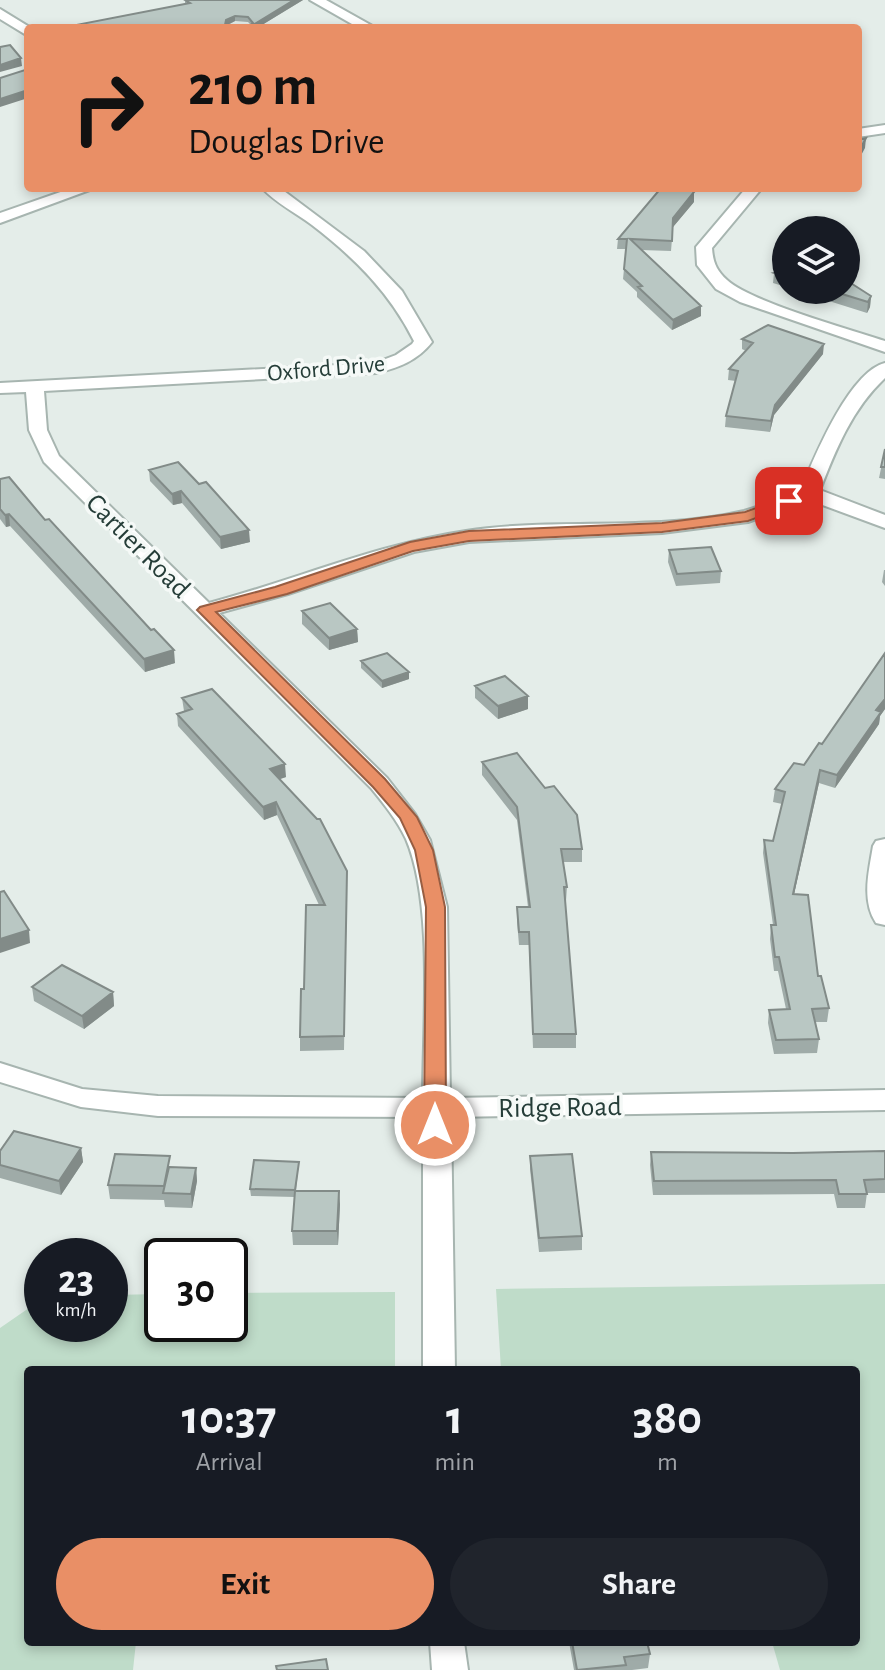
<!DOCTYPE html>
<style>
:root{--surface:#171b24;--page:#20242c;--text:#f1f3f6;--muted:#9ea1a6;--accent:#e98f66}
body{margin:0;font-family:"Alegreya Sans",sans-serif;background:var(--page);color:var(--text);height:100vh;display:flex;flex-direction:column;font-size:30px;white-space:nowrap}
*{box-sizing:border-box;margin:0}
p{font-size:26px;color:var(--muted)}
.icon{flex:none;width:44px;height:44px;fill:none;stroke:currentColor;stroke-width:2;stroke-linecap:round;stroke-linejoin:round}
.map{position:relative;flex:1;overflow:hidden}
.details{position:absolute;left:24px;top:1366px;width:836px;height:280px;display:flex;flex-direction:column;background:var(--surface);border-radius:8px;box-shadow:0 4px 12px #0003}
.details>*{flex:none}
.hud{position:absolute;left:24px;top:24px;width:838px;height:168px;border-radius:8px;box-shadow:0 4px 12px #0003;background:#e98f66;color:#111;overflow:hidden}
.controls{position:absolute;left:772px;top:216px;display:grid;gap:16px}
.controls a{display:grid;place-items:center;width:88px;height:88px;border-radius:50%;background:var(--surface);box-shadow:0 4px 12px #0003;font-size:40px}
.speed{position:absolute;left:24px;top:1238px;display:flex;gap:16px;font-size:40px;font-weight:700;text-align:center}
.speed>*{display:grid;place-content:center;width:104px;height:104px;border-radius:50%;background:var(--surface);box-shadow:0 4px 12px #0003;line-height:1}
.speed small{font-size:20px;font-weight:400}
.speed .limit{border:4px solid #111;border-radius:12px;background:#fff;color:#111}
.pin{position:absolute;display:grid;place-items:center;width:68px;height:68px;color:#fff;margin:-34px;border-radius:16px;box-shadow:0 4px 12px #0006}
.me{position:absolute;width:88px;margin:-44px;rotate:0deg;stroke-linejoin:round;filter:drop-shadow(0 0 6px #0008)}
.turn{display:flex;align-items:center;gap:28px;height:168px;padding:0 32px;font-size:36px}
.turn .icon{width:104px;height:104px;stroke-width:2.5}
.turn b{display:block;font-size:56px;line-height:68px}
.eta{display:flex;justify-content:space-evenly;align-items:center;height:136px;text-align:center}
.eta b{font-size:48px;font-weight:700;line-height:56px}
.primary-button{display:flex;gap:16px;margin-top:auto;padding:16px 32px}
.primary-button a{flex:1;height:92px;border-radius:48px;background:var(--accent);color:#111;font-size:32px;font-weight:700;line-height:92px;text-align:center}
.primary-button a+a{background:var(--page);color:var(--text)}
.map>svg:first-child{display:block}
.green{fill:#bfdcc9}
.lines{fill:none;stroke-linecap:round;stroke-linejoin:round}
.street-casing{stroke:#a7b5b0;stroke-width:4}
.street{fill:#fff;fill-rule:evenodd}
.wall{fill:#9faba8;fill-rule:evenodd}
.shaded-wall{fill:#828b88}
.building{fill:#b9c7c3;stroke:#828b88;stroke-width:2;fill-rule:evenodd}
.route{fill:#e98f66;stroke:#975d42;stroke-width:2}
.labels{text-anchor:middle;stroke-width:7;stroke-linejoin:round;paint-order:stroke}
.far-street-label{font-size:24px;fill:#253d38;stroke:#f5f9f7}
.street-label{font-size:28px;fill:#253d38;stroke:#f5f9f7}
</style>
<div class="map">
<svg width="885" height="1670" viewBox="0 0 885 1670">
<rect width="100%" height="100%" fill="#e4ede9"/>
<path class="green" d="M885,1284V1670H780L772,1642H856V1370H501L496,1289Z
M395,1292V1370H28V1642H136L133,1670H0V1328L42,1299V1324H110V1295L162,1294V1324H230V1293Z"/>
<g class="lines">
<defs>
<path id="street" d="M310,0H326L376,28H359Z
M0,9L31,28H28V36L0,19Z
M885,125V133L858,137V129Z
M72,188H95L0,223V213Z
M262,188H280L364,251L402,291L432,342C417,361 398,368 376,373L44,391L47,430L59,456L209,603C295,580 378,544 466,531C555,517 655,532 744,511C763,506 782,496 801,489C814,458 849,372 885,363V378C852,409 836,449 820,490L885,515V528L809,500L748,522L662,533L469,542L414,552L288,594L219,613L387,778L415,814L430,840L447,907L450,1098L885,1090V1110L451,1117L455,1370H423V1117L158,1116L81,1107L0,1082V1063L82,1089L158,1096L423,1098C423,1025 434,905 406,839C397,820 384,804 371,788L44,462L29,430L26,392L0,393V383L375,363L396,355L412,344L414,341C390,293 355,258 312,225C296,213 276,203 262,188Z
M746,188H762L712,248C713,262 716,270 727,280C751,302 849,329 885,341V352L740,302L716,289L697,265L696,247Z
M885,839V925L876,923C861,900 869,871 873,846L876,841Z
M430,1642H464L468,1670H432Z"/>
</defs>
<use href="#street" class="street-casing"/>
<use href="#street" class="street"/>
</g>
<path class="wall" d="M185,0H303L257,28H76V25L185,4ZM235,21L248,22L251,25H228Z
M694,202L673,227L671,251L641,250L701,306V316L672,330L637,297V292L623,279L626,249H617L618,239Z
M786,270V287L773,283L774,273Z
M794,290H846L871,296L870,307L867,313Z
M742,339L823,354L774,415L770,432L725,427L726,416L736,381L728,380L729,369L746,351L742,349Z
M885,449V479L879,478Z
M149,470L199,484L250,542L221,549L182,503L173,505L150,481Z
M0,479L45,520L151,630L175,663L145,672L10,526L6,527L0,519Z
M669,550L721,571L720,583L676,586L668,562Z
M884,570H885V586L882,582Z
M302,611L357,629L358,642L329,650L302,624Z
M885,653V709L880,716L879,724L835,788L819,783L794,894L818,976L829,1008L827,1022H815L819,1039L817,1053L774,1054L768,1023L769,1010L786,1009L778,971H774L770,939L771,925H773L763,853L764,840L773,841L782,804L773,802L775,789L804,765L822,744Z
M361,661L409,672V679L382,688L361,668Z
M475,686L528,709L498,719L475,698Z
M182,698L286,777L280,779L347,884L344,1050L300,1051V1037L304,989L319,905L277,815L264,820L178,726L177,714L184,711Z
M482,762L582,849V862H563L567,887L566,901H565L576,1034V1048H533L529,945H519L517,921V907H528L517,820L482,775Z
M32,987L113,992L114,1006L84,1029L34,1001Z
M81,1148L83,1162L61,1195L0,1178V1151Z
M885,1151V1193H867L865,1208H837L834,1194L653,1195L650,1165L651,1152L793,1153Z
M530,1156L582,1236V1250L539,1252L530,1169Z
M299,1162L296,1191L340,1204L338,1245H293L292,1231L295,1197L251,1196L250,1189Z
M171,1167L196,1168L197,1181L192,1208L165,1207L164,1200L110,1199L108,1185Z
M569,1642H647L650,1654L648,1668L632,1670H574Z"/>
<path class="shaded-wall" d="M294,0H303L257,28H248Z
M235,16V21L227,25L226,28V20Z
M21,58L22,66L0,72V65Z
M28,90V98L0,107V99Z
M866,138L865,148L858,161V153Z
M694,192V202L673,227V218Z
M871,296L870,307L867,313L868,302Z
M701,306V316L672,330L673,320Z
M824,344L823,354L774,415L770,432L771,421L775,405Z
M181,491L182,503L173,505L172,494Z
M9,514L10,526L6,527L5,515Z
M249,530L250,542L221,549L220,537Z
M357,629L358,642L329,650V638Z
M174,650L175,663L145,672L144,659Z
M409,672V679L382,688V681Z
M528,696V709L498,719V706Z
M885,699V709L880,716L879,724L835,788L837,775L876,710Z
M285,764L286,777L271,782L270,769Z
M820,770L819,783L791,908L793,894Z
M276,802L277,815L264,820L263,807Z
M29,930L30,943L0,953V939Z
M113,992L114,1006L84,1029L82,1016Z
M81,1148L83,1162L61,1195L59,1181Z
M196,1168L197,1181L192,1208L191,1194Z
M339,1191L340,1204L338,1245L337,1231Z"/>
<path class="building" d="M185,0H294L248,28H83L76,25L190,3ZM235,16L248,17L253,23L250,26L225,25L226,20Z
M10,45L21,58L0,65V47Z
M28,69V90L0,99V78Z
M866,138L858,153V140Z
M661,188H688L694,192L673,218L672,241L630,239L701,306L673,320L638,287L642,286L624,269L627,239H618Z
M786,270V277L774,273Z
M846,280L871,296L868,302L829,290H846Z
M768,325L824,344L775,405L771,421L726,416L738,371L729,369L753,343L742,339Z
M885,449V467H881Z
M178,462L199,484L206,482L249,530L220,537L181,491L172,494L149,470Z
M9,477L45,520L49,519L151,630L154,629L174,650L144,659L9,514L5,515L0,509V479Z
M711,547L721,571L677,574L669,550Z
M330,603L357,629L329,638L302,611Z
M387,653L409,672L382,681L361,661Z
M885,653V699L876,710L881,712L837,775L820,770L793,894L808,895L818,976H821L829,1008L812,1009L819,1039L776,1040L769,1010L790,1009L779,957H775L771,925H776L764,840L773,841L785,792L775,789L794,763L804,765L819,743L822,744Z
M505,676L528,696L498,706L475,686Z
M212,689L285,764L270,769L317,819H320L347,871L344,1036L300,1037L301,989H304L306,905H325L276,802L263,807L177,714L192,709L182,698Z
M517,753L545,788L554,786L577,815L582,849H561L567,887H564L576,1034H533L529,932H519L517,907H530L517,807L482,762Z
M4,891L29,930L0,939V892Z
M62,965L113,992L82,1016L32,987Z
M14,1131L81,1148L59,1181L0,1165V1151Z
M885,1151V1179L864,1180L867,1194H839L836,1180L654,1181L651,1152L793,1153Z
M115,1154L170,1156L164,1186L108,1185Z
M572,1154L582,1236L539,1238L530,1156Z
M254,1160L299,1162L295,1190L250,1189Z
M169,1167L196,1168L191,1194L163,1193Z
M295,1191H339L337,1231H292Z
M572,1642H647L650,1654L624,1657L626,1665L577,1670Z
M326,1659L328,1670H277L276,1666Z"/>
<path class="route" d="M789,496L796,501L794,504L748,521L662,532L469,541L413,551L287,594L216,612L385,779L417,817L433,850L445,907L446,1125L442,1131H428L424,1125L426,907L415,850L400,818L373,787L197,610L200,607L275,587L410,542L469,531L662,523L745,512Z"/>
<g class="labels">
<g class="far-street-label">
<text transform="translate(326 368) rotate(-5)" y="8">Oxford Drive</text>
</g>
<g class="street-label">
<text transform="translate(139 545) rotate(45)" y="10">Cartier Road</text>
<text transform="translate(560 1106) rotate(-1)" y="10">Ridge Road</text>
</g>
</g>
</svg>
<div class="controls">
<a><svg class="icon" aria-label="layers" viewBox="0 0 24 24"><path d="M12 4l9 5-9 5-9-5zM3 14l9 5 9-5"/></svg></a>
</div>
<div class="speed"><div>23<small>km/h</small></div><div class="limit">30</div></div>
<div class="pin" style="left:789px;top:501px;background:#d93025"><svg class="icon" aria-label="arrive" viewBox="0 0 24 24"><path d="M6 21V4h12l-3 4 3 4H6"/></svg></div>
<svg class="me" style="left:435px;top:1125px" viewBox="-20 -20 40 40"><circle r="17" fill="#e98f66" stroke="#fff" stroke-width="3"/><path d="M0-11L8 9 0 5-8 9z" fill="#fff"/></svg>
<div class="hud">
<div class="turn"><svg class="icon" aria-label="right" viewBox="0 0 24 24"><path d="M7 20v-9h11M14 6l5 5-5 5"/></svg><div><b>210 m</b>Douglas Drive</div></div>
</div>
<section class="details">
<div class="eta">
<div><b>10:37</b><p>Arrival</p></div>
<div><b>1</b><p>min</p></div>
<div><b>380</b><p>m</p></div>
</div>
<div class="primary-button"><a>Exit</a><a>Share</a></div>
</section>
</div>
